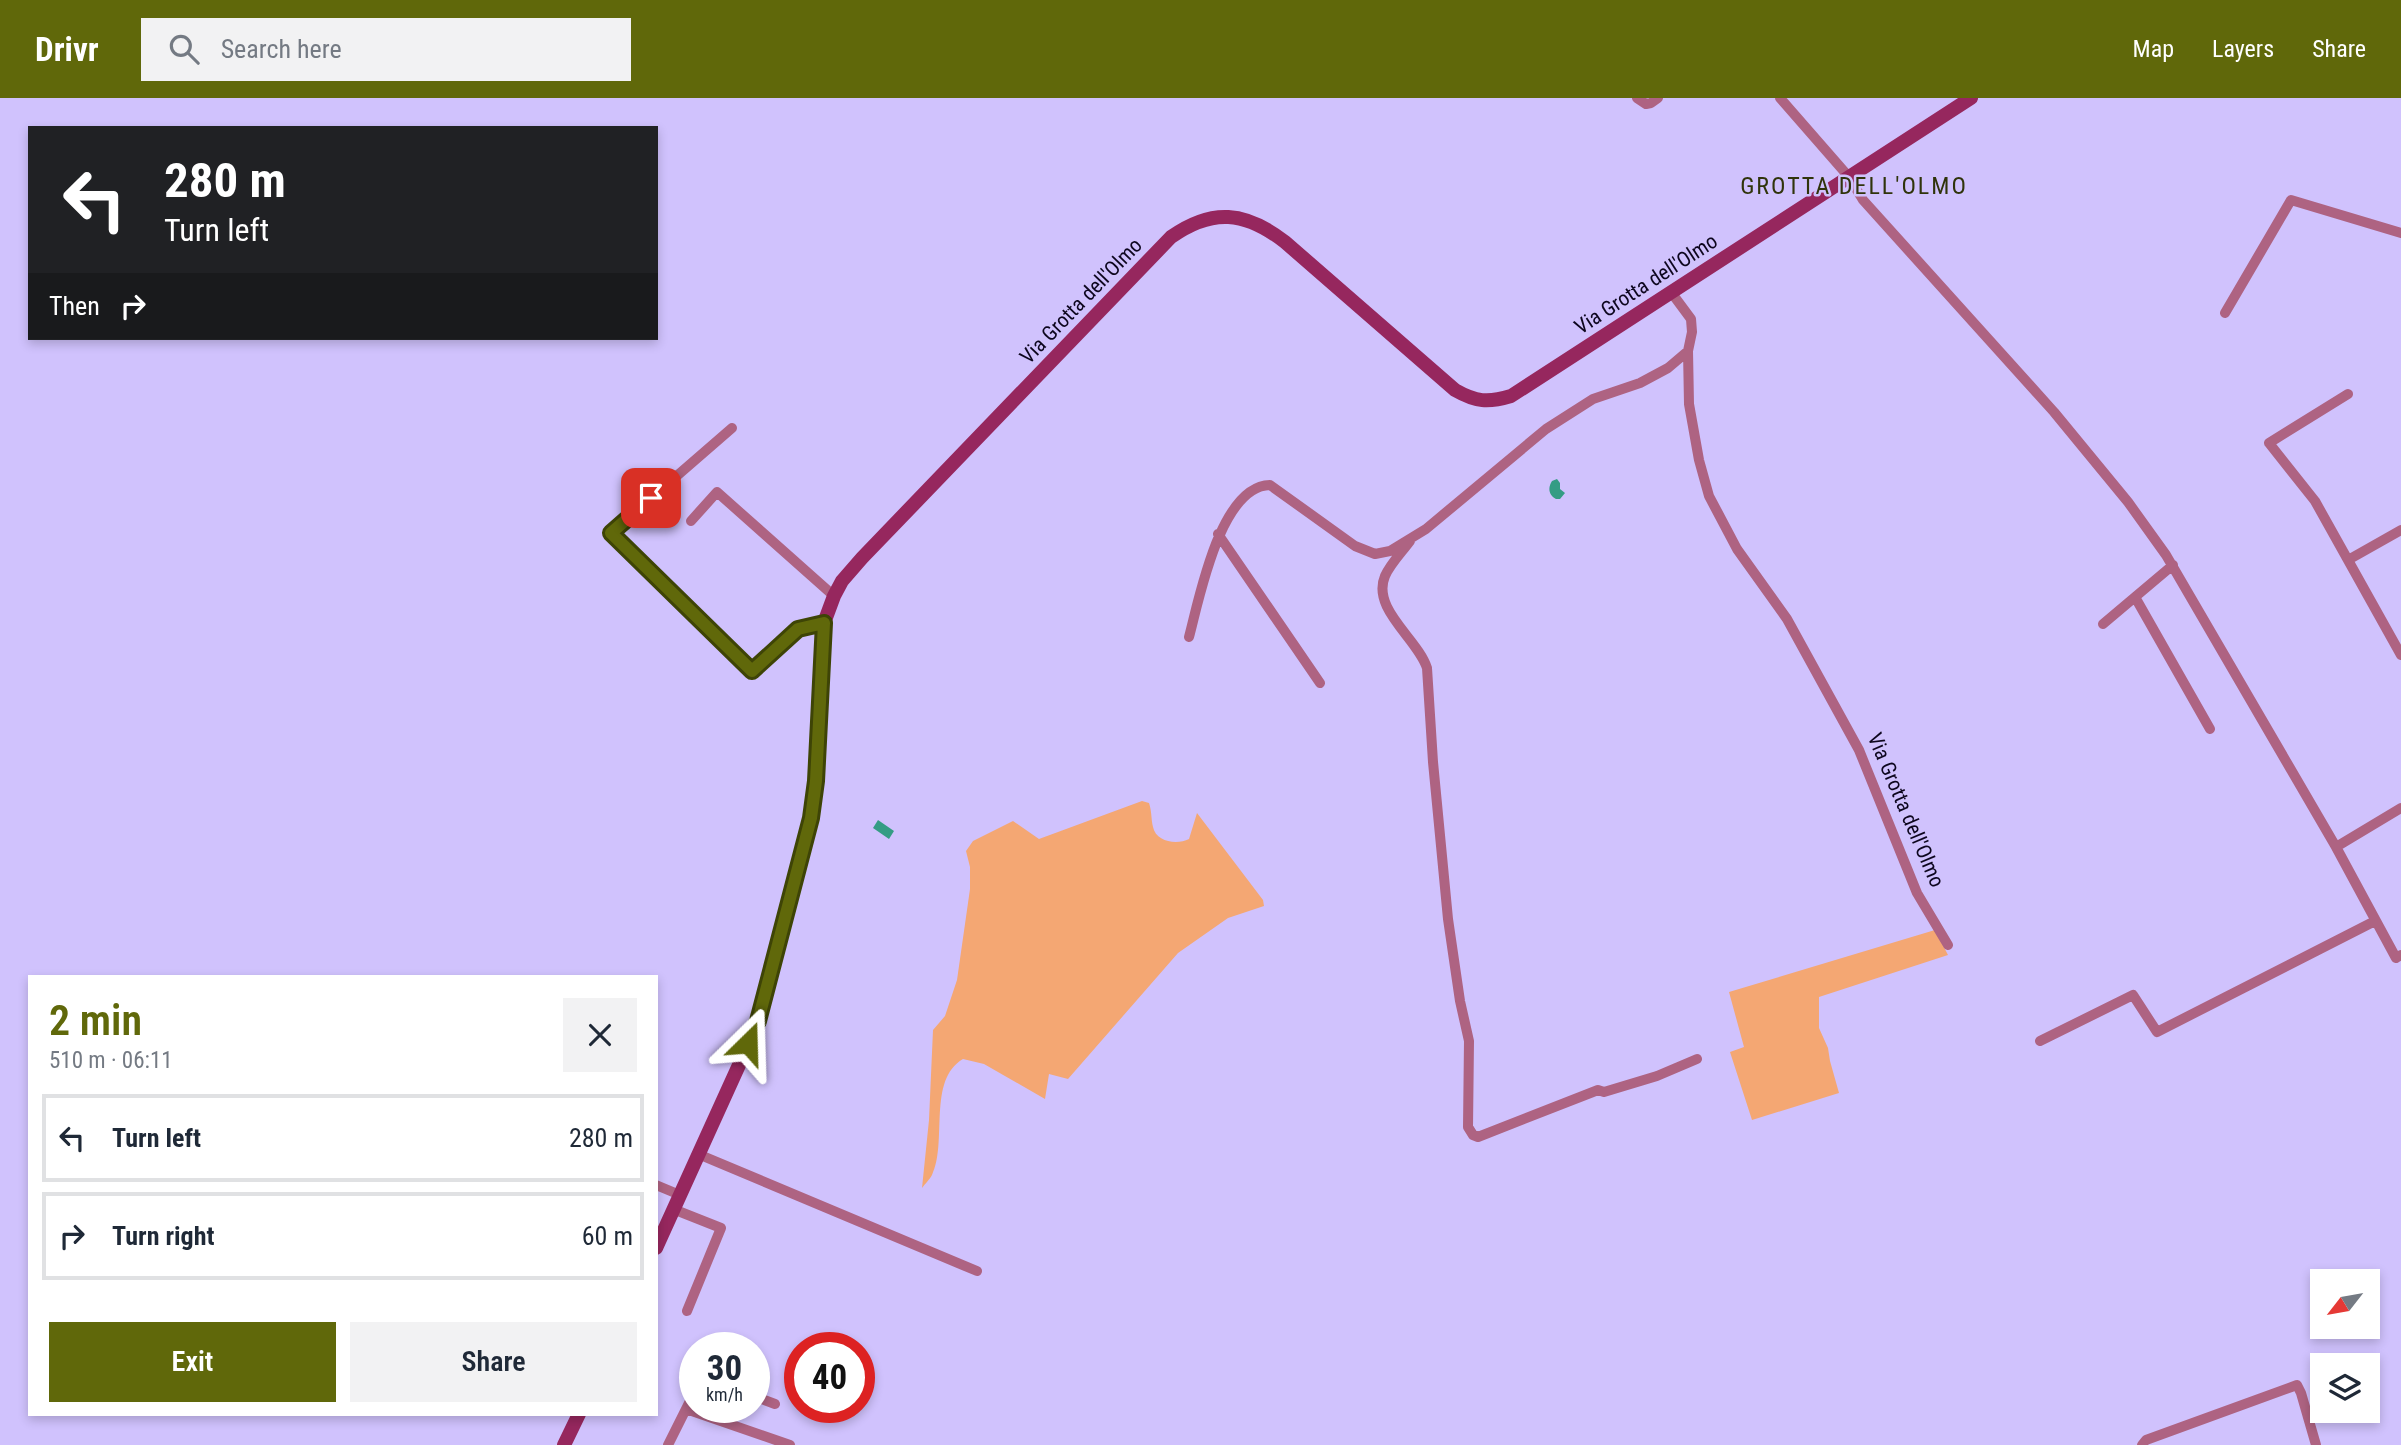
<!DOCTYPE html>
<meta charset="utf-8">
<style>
:root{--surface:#fff;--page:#f2f2f3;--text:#1f2937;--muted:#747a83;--line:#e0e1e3;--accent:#60680a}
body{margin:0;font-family:"Roboto Condensed",sans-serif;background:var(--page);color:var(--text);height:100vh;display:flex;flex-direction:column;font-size:26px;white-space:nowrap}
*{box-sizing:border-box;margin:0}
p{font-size:23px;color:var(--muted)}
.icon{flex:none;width:38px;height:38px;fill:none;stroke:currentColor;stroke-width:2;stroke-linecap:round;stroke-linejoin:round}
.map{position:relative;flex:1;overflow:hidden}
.panel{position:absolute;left:28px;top:877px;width:630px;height:441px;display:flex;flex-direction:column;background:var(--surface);border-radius:0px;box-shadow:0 4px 10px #0003}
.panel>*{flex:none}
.guide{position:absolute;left:28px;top:28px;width:630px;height:214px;border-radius:0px;box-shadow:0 4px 10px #0003;background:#202124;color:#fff;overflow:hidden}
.needle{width:46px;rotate:239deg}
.fabs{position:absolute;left:2310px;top:1171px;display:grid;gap:14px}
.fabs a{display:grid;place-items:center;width:70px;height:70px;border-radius:0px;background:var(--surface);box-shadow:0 4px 10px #0003;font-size:35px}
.speed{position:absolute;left:679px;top:1234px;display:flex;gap:14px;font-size:35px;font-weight:700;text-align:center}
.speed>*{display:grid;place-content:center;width:91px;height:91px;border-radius:50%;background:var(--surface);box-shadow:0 4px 10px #0003;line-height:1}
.speed small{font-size:18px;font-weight:400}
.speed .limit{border:10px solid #d22;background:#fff;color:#111}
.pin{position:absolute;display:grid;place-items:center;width:60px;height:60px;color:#fff;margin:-30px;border-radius:14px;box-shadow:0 4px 10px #0006}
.me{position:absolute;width:77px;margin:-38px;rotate:22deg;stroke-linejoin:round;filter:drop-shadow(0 0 5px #0008)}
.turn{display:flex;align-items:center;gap:24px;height:147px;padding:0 21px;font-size:32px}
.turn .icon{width:91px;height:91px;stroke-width:2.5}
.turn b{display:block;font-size:49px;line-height:60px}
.then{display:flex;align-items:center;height:66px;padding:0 21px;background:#0003;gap:14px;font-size:26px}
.round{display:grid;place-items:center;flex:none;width:74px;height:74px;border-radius:0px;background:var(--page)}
.summary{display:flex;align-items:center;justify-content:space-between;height:119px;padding:0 21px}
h1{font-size:42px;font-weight:600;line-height:52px;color:var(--accent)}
.action{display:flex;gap:14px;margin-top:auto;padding:14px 21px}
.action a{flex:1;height:80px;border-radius:0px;background:var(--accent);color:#fff;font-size:28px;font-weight:600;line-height:80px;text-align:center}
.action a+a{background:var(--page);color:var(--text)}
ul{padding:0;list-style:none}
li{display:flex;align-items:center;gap:21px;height:88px;margin:0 14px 10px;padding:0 7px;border:4px solid var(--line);border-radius:0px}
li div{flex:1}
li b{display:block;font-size:26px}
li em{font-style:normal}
header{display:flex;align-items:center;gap:42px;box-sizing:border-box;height:98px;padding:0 35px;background:var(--accent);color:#fff}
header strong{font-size:33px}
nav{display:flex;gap:38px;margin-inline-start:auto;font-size:24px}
.search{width:490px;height:63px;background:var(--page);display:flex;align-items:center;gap:18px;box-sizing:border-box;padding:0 24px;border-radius:0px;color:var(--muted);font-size:26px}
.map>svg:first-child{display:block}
.green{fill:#f4a773}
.water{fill:#349c84}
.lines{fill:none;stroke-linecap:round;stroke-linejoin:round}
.street{stroke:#ae6382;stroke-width:10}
.secondary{stroke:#96275e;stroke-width:14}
.route-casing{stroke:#3e4406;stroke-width:18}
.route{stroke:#60680a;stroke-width:12}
.labels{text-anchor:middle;stroke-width:5;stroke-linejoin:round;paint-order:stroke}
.street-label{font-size:21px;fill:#0d061e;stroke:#d0c2fd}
.quarter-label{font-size:24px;letter-spacing:2px;fill:#30340b;stroke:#d0c2fd}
</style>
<header>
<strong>Drivr</strong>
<div class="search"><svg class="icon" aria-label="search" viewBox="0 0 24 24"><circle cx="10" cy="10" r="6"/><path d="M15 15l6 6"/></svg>Search here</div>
<nav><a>Map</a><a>Layers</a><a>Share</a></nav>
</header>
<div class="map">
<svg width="2401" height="1347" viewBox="0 0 2401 1347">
<rect width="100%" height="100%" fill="#d0c2fd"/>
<path class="green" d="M1142,703L1149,705C1152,714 1151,721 1153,729C1156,744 1177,747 1189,741L1197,715L1263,802L1264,808L1228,820L1178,855L1068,981L1049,976L1045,1001L984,966L963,961C927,982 948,1044 932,1077C930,1081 925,1086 922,1090L929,1022L933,932L945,918L957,882L970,791V769L966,753L973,743L1013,723L1039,741Z
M1935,832L1948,857L1819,899V930L1828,950L1830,963L1839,995L1752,1022L1730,954L1744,949L1729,894Z"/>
<path class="water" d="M1557,381L1560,385V391L1565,395L1560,401H1556C1548,397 1548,389 1552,383Z
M878,722L894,733L889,741L873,730Z"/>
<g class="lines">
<path class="street" d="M1637,0L1646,6L1651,5L1658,0
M1780,0L1849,79L1863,102L2054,314L2128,404L2166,457L2336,749L2396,860L2401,857
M1671,194L1691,221L1692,234L1688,253L1689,306L1699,362L1709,398L1737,451L1787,521L1859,652L1917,795L1948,847
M2225,215L2291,102L2401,135
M2348,296L2269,345L2315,403L2401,557
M732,330L611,435L752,573L798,531L824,525
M691,423L717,394L834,498
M1218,436L1320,585
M1410,443C1402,454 1390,466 1385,478C1371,511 1418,541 1427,570L1433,664L1448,821L1460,903L1469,943L1468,1029L1473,1037L1478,1039L1598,992L1604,994L1657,978L1697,961
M2348,462L2401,432
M2135,499L2210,631
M2103,526L2173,467
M1189,539C1199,502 1220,388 1270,387L1355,448L1375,456L1390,453L1426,431L1546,331L1593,301L1640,285L1668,270L1688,253
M2336,749L2401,710
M2040,943L2133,897L2157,934L2375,823
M698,1056L977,1173
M656,1087L680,1097
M673,1111L721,1130L687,1213
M754,1298L775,1306
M686,1311L790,1347
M668,1347L695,1293
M2142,1347L2146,1342L2297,1287L2301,1295L2316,1347"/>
<path class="secondary" d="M656,1150L759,923L811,720L816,683L824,525L834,498L842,483L862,460L1171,139C1212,110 1245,113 1285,144L1455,292C1476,304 1488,305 1511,298L1971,0
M564,1347L579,1316"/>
</g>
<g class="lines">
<defs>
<path id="route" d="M651,400L611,435L752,573L798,531L824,525L816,683L811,720L758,923L748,945"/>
</defs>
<use href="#route" class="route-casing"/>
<use href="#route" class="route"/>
</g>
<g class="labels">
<g class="street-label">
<text transform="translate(1646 186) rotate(-33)" y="7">Via Grotta dell'Olmo</text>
<text transform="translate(1081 203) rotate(-46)" y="7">Via Grotta dell'Olmo</text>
<text transform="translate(1906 712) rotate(67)" y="7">Via Grotta dell'Olmo</text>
</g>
<g class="quarter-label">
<text x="1854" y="96">GROTTA DELL'OLMO</text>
</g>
</g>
</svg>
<div class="fabs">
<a><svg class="needle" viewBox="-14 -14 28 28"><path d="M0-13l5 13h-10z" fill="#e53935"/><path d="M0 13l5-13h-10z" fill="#747a83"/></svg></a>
<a><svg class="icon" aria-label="layers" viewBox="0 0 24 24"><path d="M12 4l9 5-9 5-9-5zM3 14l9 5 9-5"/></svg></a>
</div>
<div class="speed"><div>30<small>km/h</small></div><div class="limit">40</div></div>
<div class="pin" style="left:651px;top:400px;background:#d93025"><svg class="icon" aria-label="arrive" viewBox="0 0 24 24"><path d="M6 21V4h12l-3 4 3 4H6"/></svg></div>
<svg class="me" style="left:748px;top:945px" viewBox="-20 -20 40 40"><path d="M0-17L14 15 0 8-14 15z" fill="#60680a" stroke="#fff" stroke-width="4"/></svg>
<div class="guide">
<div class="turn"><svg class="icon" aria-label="left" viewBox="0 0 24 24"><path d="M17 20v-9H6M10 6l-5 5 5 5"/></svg><div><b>280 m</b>Turn left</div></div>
<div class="then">Then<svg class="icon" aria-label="right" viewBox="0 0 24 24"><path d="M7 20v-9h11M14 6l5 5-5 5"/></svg></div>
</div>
<section class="panel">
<div class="summary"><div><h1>2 min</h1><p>510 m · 06:11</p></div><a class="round"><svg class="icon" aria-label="close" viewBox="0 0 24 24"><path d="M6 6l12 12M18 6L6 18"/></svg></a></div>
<ul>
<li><svg class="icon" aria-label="left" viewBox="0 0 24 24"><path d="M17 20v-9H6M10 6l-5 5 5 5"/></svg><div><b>Turn left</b></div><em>280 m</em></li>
<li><svg class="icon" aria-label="right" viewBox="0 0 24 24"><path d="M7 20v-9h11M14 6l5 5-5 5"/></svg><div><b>Turn right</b></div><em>60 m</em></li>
</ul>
<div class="action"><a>Exit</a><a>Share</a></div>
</section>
</div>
